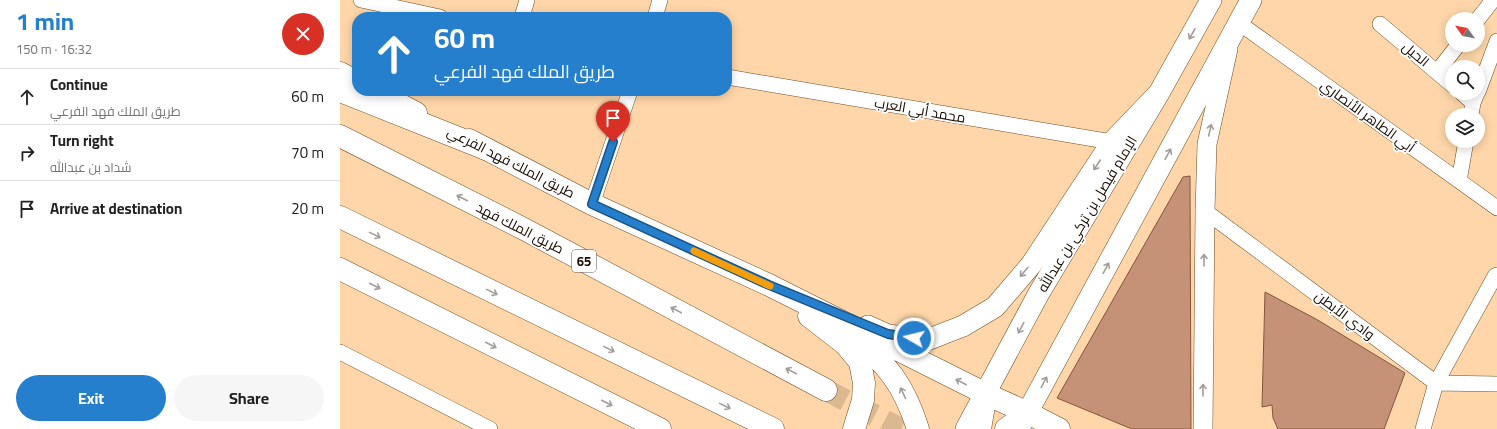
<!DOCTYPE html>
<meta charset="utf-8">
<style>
:root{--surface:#fff;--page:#f6f6f6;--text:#222;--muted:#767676;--line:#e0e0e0;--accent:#257fcc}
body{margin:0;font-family:Georgia,Cairo,serif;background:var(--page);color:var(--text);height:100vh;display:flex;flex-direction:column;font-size:15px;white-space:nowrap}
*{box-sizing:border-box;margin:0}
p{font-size:13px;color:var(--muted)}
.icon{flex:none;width:22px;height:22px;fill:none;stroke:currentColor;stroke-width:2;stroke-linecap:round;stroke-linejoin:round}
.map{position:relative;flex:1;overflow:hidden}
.panel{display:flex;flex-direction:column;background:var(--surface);width:340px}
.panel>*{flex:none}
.top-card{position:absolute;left:12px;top:12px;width:380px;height:84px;border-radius:16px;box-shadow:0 2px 10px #0003;background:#257fcc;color:#fff;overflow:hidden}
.needle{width:26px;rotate:303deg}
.fabs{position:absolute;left:1105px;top:12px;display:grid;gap:8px}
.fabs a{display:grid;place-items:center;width:40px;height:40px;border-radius:50%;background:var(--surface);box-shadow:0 2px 10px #0003;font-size:20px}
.pin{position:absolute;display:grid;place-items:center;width:34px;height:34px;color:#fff;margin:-41px -17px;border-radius:50% 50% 50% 0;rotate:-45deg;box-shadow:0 0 4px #0007}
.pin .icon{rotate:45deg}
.me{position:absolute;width:44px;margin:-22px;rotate:278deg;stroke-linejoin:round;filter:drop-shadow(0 0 3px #0008)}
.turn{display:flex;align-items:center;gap:14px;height:84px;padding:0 16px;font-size:18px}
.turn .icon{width:52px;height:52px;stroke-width:2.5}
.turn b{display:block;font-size:28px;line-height:34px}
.round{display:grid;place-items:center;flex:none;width:42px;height:42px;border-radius:21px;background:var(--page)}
.overview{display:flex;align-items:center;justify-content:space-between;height:68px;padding:0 16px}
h1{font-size:24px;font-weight:700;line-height:30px;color:var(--accent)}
.button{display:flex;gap:8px;margin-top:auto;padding:8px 16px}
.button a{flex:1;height:46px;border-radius:24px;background:var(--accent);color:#fff;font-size:16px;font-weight:700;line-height:46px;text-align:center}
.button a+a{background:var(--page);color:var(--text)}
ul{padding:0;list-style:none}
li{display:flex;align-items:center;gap:12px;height:56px;padding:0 16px;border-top:1px solid var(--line)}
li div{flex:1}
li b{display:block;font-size:15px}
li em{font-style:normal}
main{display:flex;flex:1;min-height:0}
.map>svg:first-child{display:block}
.building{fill:#c69277;stroke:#84553b}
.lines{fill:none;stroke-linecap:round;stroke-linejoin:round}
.motorway-tunnel{stroke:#dcb890;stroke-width:22;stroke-dasharray:22 11;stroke-linecap:butt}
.minor-casing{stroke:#704e24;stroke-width:16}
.tertiary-casing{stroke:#704e24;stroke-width:20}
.secondary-casing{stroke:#704e24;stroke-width:22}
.primary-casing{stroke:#704e24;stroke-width:23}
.motorway-casing{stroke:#704e24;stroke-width:23}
.minor{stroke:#fff;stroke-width:15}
.tertiary{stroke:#fff;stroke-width:19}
.secondary{stroke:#fff;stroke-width:21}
.primary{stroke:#fff;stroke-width:22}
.motorway{stroke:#fff;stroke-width:22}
.oneway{stroke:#a39d99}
.route-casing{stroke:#185385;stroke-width:10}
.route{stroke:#257fcc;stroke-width:7}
.slow{stroke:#f59e0b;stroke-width:7}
.labels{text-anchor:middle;stroke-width:3.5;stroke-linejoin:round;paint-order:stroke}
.shield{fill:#fff;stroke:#5e544c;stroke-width:1}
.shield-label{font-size:13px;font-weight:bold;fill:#190b00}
.street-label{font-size:14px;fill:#190b00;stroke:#fff}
</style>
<main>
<section class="panel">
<div class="overview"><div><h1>1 min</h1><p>150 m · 16:32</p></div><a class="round" style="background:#d93025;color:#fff"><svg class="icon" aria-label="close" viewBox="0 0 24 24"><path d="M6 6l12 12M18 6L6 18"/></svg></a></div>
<ul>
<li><svg class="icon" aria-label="ahead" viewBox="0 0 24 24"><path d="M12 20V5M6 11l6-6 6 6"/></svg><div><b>Continue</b><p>طريق الملك فهد الفرعي</p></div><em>60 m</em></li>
<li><svg class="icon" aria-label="right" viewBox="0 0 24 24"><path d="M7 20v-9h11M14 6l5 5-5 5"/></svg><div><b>Turn right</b><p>شداد بن عبدالله</p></div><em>70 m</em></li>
<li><svg class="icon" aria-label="arrive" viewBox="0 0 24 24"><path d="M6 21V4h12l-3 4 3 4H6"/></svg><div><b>Arrive at destination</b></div><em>20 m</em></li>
</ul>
<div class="button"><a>Exit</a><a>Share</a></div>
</section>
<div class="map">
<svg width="1157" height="429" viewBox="0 0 1157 429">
<rect width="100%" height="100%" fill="#fed6a9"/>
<path class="building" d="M850,176L851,429H792L717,398L843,177Z
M925,292L976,319L1065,373L1044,429H938L933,418L932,405L922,407Z"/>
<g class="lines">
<path class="motorway-tunnel" d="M486,390L561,429"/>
<defs>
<path id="minor" d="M21,0L100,17
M182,17L187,0
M315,17L320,0
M1138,19L1153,0
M899,23L1157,208
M1040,24L1112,85
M1097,72L1118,45
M387,77L772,142
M1138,92L1157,41
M1122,93L1133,103
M1131,115L1133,103L1137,93
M1119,181L1126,141
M252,204L290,91
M865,211L1096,383L1157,384
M0,352L150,429
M1083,429L1096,383L1155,276L1157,275"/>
<path id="tertiary" d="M863,429L865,211L867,144L888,49"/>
<path id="secondary" d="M528,326L548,335L587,340L623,326L655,307L691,265L772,142L819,93
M679,428L911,0
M626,429L699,293L819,93L871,0"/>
<path id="primary" d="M0,73L17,82
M34,91L76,113
M129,140L252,204L429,285L646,394L688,413L719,429
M0,269L320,429
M469,316L505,344L520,362L524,383L523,400L514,429
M510,337C547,360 565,388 578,429
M640,429L646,394
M666,429L688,413"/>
<path id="motorway" d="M0,91L146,149
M0,136L184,229L486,390
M0,217L433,429"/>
</defs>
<use href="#minor" class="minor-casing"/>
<use href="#tertiary" class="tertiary-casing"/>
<use href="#secondary" class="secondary-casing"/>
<use href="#primary" class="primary-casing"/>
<use href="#motorway" class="motorway-casing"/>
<use href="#minor" class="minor"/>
<use href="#tertiary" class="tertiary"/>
<use href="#secondary" class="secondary"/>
<use href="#primary" class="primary"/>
<use href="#motorway" class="motorway"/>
</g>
<defs><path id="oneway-shaft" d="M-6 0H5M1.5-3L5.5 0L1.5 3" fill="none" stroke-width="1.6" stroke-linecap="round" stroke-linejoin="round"/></defs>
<g class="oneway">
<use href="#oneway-shaft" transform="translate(852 34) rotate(119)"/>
<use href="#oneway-shaft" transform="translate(870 130) rotate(-77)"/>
<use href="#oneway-shaft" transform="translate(828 154) rotate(-62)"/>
<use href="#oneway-shaft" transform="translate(757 165) rotate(123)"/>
<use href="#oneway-shaft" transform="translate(122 198) rotate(-153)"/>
<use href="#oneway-shaft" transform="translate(35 235) rotate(26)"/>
<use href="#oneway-shaft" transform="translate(864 260) rotate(-90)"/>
<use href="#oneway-shaft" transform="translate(766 268) rotate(-62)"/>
<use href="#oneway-shaft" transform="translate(684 272) rotate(131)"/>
<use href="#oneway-shaft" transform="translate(35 286) rotate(27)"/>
<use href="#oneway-shaft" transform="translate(152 292) rotate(26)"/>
<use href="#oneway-shaft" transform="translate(336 310) rotate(-152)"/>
<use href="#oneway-shaft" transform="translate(681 328) rotate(118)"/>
<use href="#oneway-shaft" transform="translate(151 345) rotate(27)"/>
<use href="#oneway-shaft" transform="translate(269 349) rotate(26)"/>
<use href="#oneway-shaft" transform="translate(451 371) rotate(-152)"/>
<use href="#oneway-shaft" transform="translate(621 382) rotate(-153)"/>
<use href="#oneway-shaft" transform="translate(704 382) rotate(-62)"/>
<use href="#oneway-shaft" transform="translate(863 390) rotate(-90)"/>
<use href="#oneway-shaft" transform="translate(563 393) rotate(-115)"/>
<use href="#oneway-shaft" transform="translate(267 403) rotate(27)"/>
<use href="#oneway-shaft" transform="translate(385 406) rotate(26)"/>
</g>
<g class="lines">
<defs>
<path id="route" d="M273,142L252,204L429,285L548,334L574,338"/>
</defs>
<use href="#route" class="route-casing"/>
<use href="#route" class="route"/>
<path class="slow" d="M354,251L430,286"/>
</g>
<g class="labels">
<rect class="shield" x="232" y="250" width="24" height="22" rx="3"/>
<g class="shield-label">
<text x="244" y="266">65</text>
</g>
<g class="street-label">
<text transform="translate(1076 54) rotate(40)" y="5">الحيل</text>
<text transform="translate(580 110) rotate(10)" y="5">محمد أبي العرب</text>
<text transform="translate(1028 116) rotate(36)" y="5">أبي الطاهر الأنصاري</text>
<text transform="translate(171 162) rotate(27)" y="5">طريق الملك فهد الفرعي</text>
<text transform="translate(747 214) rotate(-59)" y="5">الإمام فيصل بن تركي بن عبدالله</text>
<text transform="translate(180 228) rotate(27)" y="5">طريق الملك فهد</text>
<text transform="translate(1005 315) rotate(37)" y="5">وادي الأبطن</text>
</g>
</g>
</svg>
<div class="fabs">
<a><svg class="needle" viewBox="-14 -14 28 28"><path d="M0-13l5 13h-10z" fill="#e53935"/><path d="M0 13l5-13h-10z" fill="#767676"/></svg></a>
<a><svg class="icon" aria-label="search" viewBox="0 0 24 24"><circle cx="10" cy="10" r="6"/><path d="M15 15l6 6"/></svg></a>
<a><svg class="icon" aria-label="layers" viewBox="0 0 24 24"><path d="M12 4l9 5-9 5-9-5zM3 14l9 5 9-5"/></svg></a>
</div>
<div class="pin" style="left:273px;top:142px;background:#d93025"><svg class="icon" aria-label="arrive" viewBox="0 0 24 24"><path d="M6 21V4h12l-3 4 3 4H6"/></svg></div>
<svg class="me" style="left:574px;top:338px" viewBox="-20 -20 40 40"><circle r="17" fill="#257fcc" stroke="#fff" stroke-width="3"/><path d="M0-11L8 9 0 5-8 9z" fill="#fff"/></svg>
<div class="top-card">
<div class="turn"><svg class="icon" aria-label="ahead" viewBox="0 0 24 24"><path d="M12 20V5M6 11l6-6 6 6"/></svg><div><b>60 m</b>طريق الملك فهد الفرعي</div></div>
</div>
</div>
</main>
